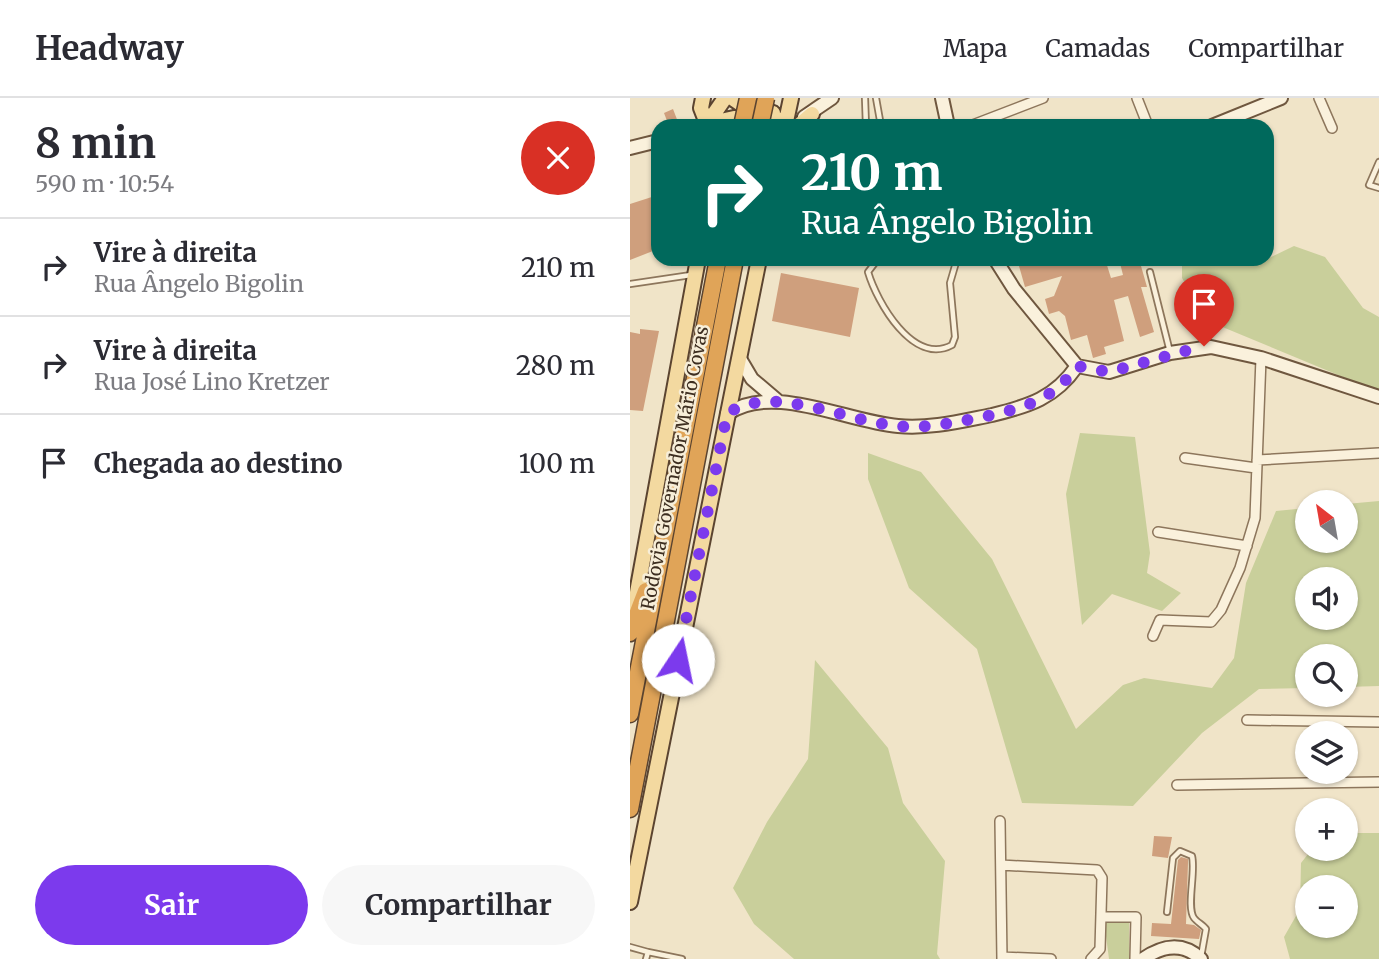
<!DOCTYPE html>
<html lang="pt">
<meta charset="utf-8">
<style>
:root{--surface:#fff;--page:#f7f7f7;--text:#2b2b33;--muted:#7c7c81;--line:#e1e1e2;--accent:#7c3aed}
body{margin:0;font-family:Merriweather,serif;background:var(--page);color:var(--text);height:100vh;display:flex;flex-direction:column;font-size:26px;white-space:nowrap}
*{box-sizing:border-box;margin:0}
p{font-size:23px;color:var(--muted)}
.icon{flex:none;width:38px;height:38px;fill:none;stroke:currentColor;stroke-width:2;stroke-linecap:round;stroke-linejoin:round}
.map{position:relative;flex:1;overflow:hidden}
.side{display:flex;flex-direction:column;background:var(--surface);width:630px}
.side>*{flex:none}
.hud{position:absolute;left:21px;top:21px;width:623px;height:147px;border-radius:21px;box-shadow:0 2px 5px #0004;background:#00695c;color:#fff;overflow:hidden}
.needle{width:46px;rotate:329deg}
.tools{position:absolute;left:665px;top:392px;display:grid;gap:14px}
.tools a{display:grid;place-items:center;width:63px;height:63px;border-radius:50%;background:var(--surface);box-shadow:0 2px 5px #0004;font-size:35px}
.pin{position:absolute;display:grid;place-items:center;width:60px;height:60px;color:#fff;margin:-72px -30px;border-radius:50% 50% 50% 0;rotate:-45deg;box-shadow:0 0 7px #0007}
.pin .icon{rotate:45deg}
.me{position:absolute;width:77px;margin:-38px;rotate:11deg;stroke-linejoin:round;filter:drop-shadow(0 0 5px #0008)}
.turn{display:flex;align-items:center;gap:24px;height:147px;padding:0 35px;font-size:32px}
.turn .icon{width:91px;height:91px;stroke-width:2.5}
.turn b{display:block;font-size:49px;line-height:60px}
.round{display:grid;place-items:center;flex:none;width:74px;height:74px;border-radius:37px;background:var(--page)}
.headline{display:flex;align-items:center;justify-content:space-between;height:119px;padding:0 35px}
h1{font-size:42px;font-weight:700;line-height:52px}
.action{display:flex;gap:14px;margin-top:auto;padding:14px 35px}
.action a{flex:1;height:80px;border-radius:42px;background:var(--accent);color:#fff;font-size:28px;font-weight:700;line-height:80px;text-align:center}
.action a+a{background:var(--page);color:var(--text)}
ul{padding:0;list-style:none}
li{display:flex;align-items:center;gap:21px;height:98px;padding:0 35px;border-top:2px solid var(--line)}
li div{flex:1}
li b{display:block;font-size:26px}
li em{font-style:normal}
header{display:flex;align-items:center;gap:42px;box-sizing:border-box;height:98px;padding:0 35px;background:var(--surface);border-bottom:2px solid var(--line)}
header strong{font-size:33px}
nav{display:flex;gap:38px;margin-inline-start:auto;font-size:24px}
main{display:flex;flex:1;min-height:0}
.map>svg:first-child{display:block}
.green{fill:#c9cf9b;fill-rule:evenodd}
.building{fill:#cf9f7d}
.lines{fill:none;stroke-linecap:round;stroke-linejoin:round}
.lane-casing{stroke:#8d765c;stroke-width:8}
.street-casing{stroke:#8d765c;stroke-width:12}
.secondary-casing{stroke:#6f573f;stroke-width:16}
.primary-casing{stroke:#5b4430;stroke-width:18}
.highway-casing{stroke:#5b4430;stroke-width:19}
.lane{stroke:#faf1dc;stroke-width:4.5}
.street{stroke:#faf1dc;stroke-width:9}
.secondary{stroke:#faf1dc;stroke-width:12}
.primary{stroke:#f3d9a0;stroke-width:14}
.highway{stroke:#e0a458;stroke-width:16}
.highway-bridge-casing{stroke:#5b4430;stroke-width:19;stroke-linecap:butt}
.highway-bridge{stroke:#e0a458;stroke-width:16}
.route{stroke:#7c3aed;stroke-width:12;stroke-dasharray:0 21.6}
.labels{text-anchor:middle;stroke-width:5;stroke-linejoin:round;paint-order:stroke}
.street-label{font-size:18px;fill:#3d2e20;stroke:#f7eed8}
</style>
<header>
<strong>Headway</strong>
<nav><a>Mapa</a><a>Camadas</a><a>Compartilhar</a></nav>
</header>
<main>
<section class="side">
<div class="headline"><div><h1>8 min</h1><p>590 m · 10:54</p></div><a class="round" style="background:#d93025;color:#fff"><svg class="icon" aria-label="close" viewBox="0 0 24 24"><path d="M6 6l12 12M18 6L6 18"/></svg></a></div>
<ul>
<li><svg class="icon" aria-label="right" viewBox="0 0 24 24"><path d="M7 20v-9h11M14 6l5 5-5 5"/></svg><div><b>Vire à direita</b><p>Rua Ângelo Bigolin</p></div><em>210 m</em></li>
<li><svg class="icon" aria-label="right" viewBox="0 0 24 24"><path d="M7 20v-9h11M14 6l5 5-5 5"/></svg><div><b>Vire à direita</b><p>Rua José Lino Kretzer</p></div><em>280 m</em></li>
<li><svg class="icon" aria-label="arrive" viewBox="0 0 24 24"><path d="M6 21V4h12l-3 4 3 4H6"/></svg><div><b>Chegada ao destino</b></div><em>100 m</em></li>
</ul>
<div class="action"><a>Sair</a><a>Compartilhar</a></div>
</section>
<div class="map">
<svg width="749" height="861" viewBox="0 0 749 861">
<rect width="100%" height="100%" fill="#f0e4c8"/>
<path class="green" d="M664,148L695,159L733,210L749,219V294L578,223L552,180V161H637Z
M450,335L505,339L520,455L517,475L551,495L532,513L482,496L452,527L436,396Z
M238,355L291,374L362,461L446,631L493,587L514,580L582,590L604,560L616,485L646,413L677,410V443H716V406L749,403V588L716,589V558H677V590L629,591L572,635L503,708L392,705L347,551L279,490L238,381ZM716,481V520H677V481Z
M185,562L258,650L273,705L315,763L307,856L310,861H164L124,826L103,790L137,724L178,661Z
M716,735H749V861H660L654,839L670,811L671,765L682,751H716ZM716,789V828H677V789Z
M499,821V861H479L474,823Z"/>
<path class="building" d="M43,11L48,24L39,28L34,15Z
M28,97V151L0,162V106Z
M387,161H428L430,167L447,161H475L481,180L493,177L489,161H509L517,189H511L524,234L510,239L498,198L484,202L494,243L474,249L476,256L463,260L457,237L441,242L435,218L429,213L419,216L415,201L424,198L432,178L395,189Z
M151,175L229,190L220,239L142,223Z
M10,231L29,233L13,313L0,312V234L10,236Z
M524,738L542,739L538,760L522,758Z
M551,759L558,761V765L556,826L564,827L571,832L569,841L521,838L522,825L541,826L548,762Z"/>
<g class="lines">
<defs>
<path id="lane" d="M235,0L236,28
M246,0L251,28
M749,64L739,87L749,90
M248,161L238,174C247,204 283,268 322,247L325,239L320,185L327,161
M520,174L540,254
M0,186L61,177
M537,814L543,760L550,753L562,758C566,774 556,809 564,820C567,824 573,827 576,831L571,859
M0,849L18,854L16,861
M18,854L52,861"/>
<path id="street" d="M507,0L518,28
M689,0L702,30
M340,28L413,0
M555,360L626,370
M627,362L749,355
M528,434L617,448
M523,538L530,522L581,524L591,512L610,470L625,420L631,260
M617,622L749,624
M547,687L749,684
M370,723L372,861
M371,767L467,772L472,780L470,851L461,861
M471,819H506L505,861
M372,859L421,861"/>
<path id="secondary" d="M312,0L318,28
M174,19L202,0
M582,28L651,0
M0,50L28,43
M365,161L384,191L447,268L479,274L540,255L581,249L631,260L749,299
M109,259L122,281L148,303
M97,316C142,284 217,324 268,328C300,331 331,323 362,317C399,308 425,300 447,268
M513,861C533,847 553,844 571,861"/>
<path id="primary" d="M73,0L71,10L78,28
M102,0L118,11L143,15
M77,26L104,20L157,22
M77,26L95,0
M155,28L161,0
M168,28L182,16
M4,511L68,161
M0,804L129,161"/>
<path id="highway" d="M0,535L16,493
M0,616L88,161
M0,711L105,161"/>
</defs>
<use href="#lane" class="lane-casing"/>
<use href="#street" class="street-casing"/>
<use href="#secondary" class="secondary-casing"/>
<use href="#primary" class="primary-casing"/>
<use href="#highway" class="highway-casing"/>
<use href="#lane" class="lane"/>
<use href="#street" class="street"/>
<use href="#secondary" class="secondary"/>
<use href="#primary" class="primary"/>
<use href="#highway" class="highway"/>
<defs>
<path id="highway-bridge" d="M112,28L118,0
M130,28L136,0"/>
</defs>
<use href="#highway-bridge" class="highway-bridge-casing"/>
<use href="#highway-bridge" class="highway-bridge"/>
</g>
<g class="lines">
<path class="route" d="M48,562L97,316C142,284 216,324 268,328C300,331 331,323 362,317C399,308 425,300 447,268L479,274L574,248"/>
</g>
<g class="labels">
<g class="street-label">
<text transform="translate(45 370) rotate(-79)" y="6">Rodovia Governador Mário Covas</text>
</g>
</g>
</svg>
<div class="tools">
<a><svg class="needle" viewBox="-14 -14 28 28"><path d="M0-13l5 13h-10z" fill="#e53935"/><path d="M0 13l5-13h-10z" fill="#7c7c81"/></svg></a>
<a><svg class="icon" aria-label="sound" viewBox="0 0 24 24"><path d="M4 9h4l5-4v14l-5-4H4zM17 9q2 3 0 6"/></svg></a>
<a><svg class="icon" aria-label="search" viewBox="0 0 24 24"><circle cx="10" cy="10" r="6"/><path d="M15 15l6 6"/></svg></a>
<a><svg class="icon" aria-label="layers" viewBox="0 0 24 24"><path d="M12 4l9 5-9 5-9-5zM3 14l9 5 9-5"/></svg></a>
<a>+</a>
<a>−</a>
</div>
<div class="pin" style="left:574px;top:248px;background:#d93025"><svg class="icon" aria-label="arrive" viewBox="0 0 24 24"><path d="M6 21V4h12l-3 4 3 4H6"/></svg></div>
<svg class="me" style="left:48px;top:562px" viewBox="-20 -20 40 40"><circle r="19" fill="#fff"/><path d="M0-13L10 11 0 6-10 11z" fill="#7c3aed"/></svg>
<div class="hud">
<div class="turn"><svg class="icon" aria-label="right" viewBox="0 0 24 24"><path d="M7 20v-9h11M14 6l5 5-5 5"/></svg><div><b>210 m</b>Rua Ângelo Bigolin</div></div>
</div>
</div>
</main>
